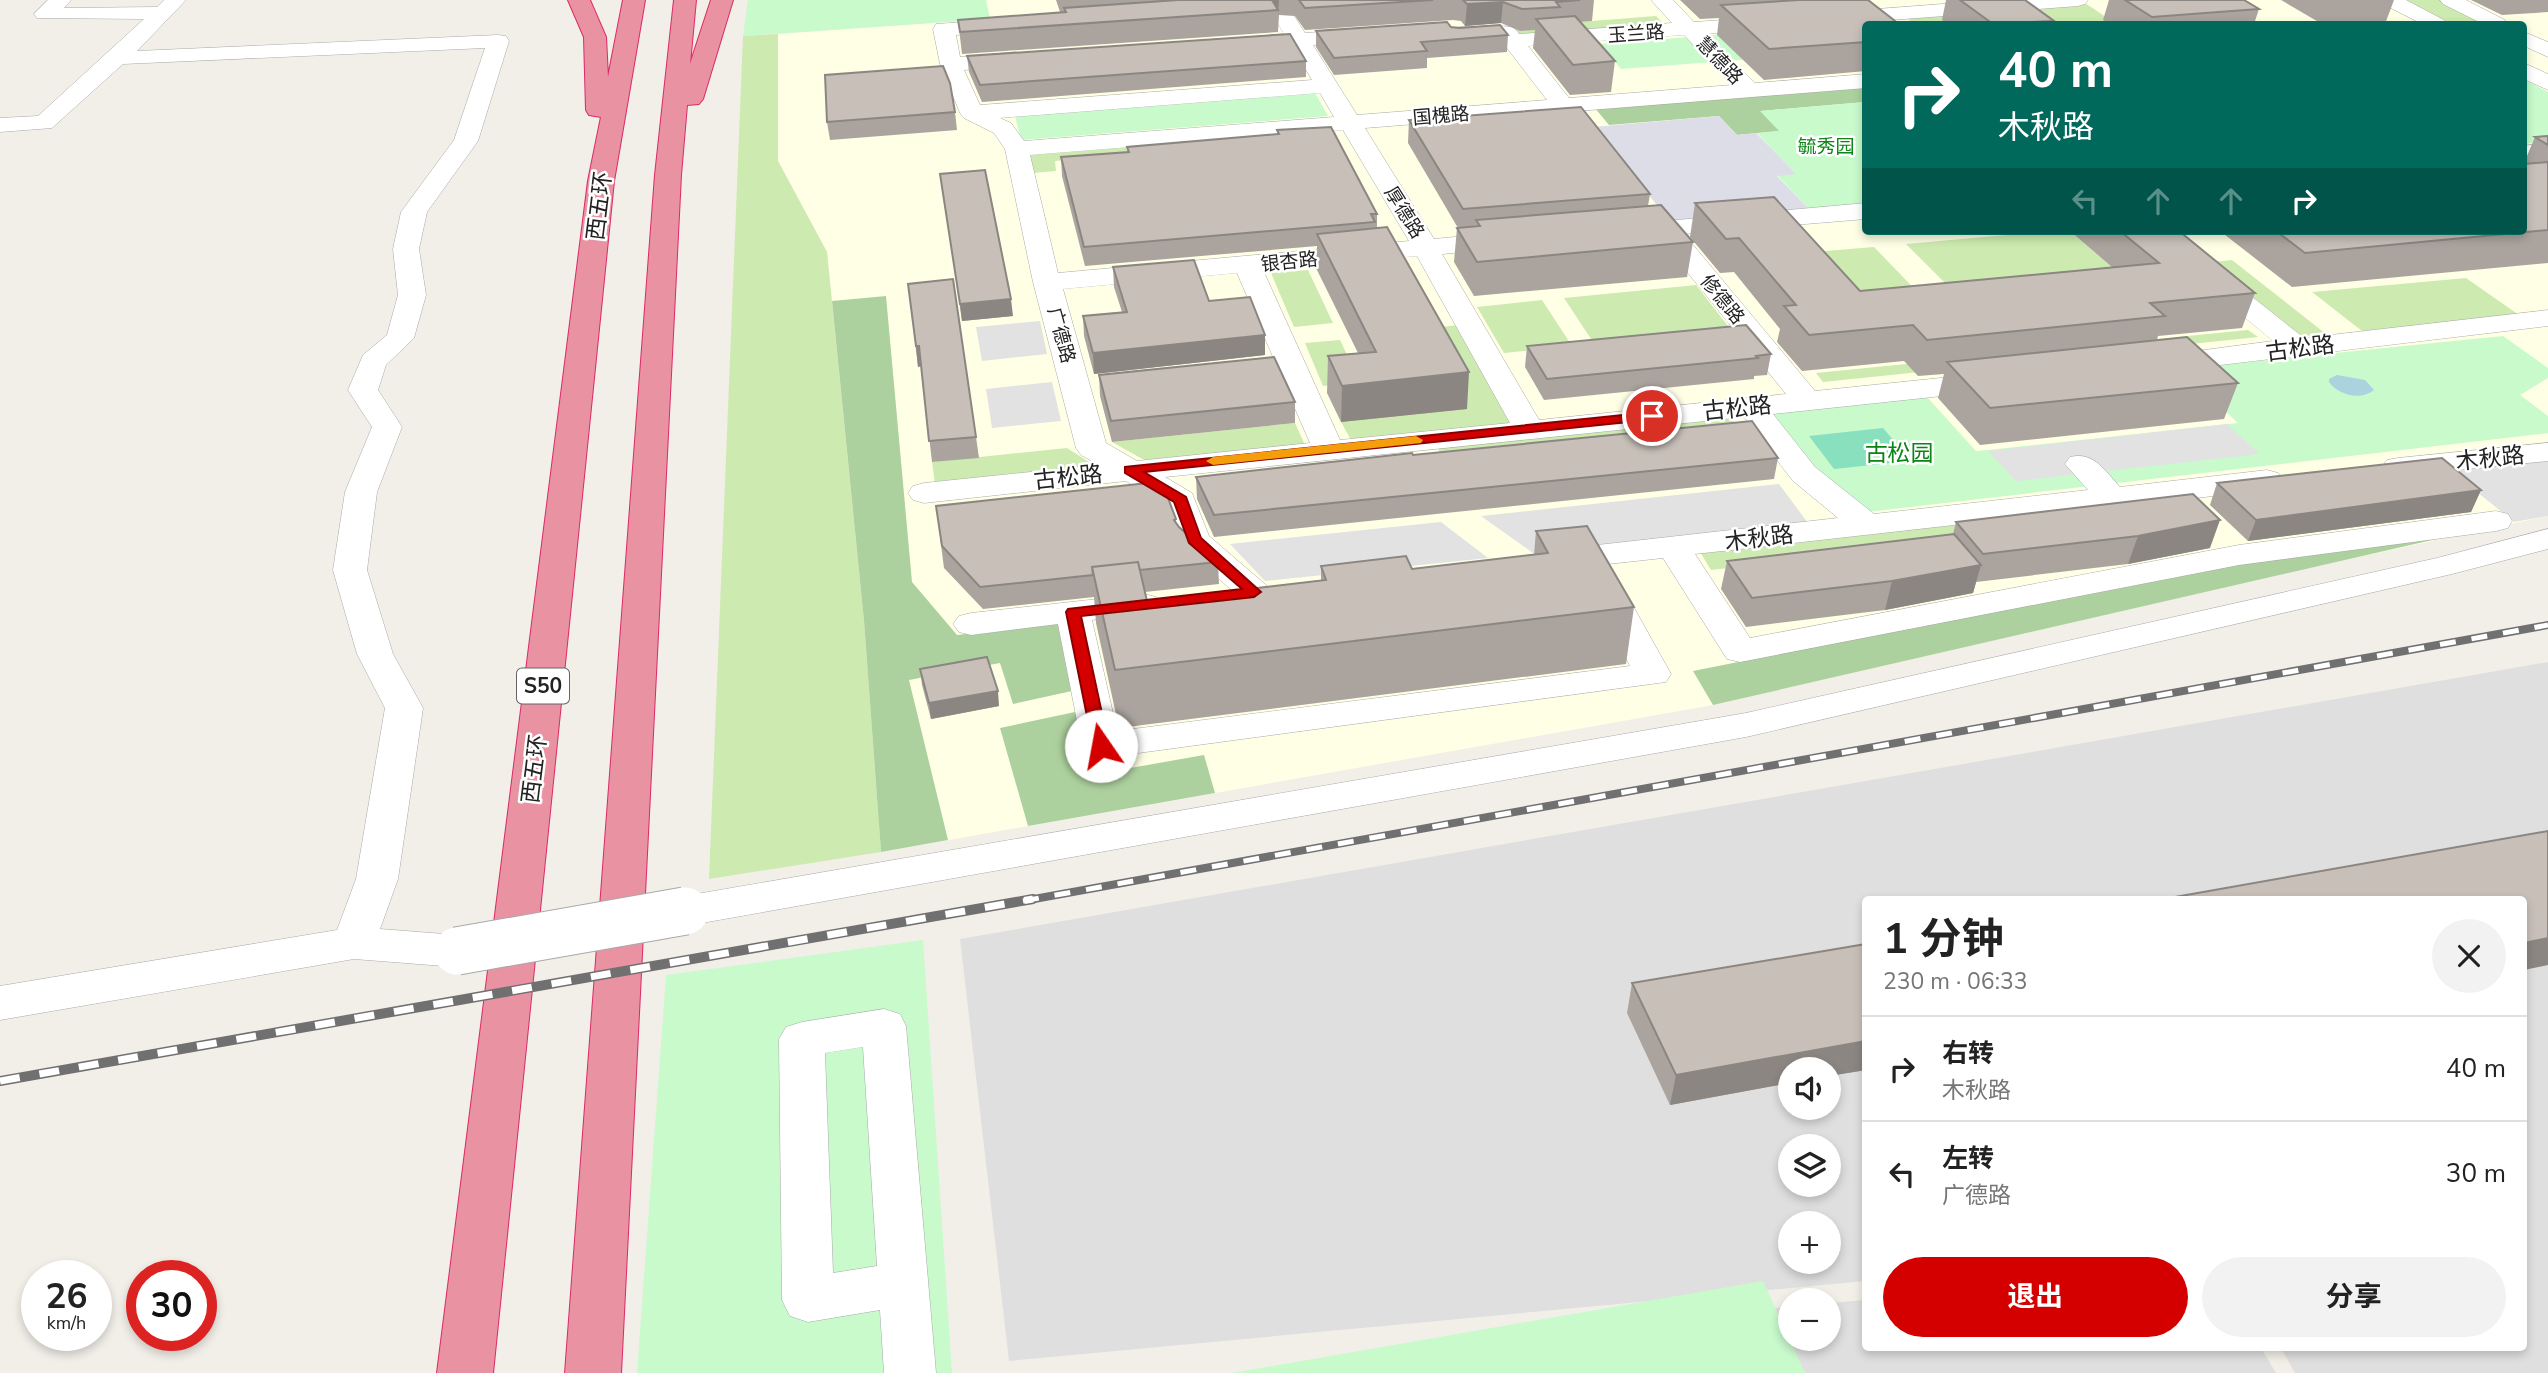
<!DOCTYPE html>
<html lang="zh">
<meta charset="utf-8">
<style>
:root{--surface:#fff;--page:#f2f2f2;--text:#222;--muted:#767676;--line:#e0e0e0;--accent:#d40000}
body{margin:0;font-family:"Nunito Sans","Noto Sans SC",sans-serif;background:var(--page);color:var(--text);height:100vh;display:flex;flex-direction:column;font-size:26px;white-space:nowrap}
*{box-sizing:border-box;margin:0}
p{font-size:23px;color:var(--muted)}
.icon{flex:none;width:38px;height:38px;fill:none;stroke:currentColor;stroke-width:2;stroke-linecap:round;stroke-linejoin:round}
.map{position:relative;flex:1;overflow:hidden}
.details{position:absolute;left:1862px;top:896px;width:665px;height:455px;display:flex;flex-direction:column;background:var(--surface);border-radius:7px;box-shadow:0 4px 10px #0003}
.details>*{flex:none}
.hud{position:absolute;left:1862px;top:21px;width:665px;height:214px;border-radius:7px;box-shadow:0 4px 10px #0003;background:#00695c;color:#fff;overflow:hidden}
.tools{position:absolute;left:1778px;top:1057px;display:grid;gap:14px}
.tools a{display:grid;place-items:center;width:63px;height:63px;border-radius:50%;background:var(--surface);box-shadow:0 4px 10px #0003;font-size:35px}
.speed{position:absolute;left:21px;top:1260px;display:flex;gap:14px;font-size:35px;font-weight:700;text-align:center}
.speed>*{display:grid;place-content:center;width:91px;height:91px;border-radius:50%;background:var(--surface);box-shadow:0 4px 10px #0003;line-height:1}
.speed small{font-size:18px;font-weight:400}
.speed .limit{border:10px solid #d22;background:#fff;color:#111}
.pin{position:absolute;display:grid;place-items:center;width:60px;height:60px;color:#fff;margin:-30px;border:4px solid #fff;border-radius:50%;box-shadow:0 2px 7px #0007}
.me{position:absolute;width:77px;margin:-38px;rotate:348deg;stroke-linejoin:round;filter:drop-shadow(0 0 5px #0008)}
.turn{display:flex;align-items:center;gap:24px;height:147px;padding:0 21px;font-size:32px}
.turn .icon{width:91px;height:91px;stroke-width:2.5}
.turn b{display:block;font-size:49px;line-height:60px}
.lanes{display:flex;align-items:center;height:66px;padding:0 21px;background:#0003;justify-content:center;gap:35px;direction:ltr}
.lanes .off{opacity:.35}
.round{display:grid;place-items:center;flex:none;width:74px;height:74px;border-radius:37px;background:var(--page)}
.summary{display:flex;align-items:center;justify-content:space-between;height:119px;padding:0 21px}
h1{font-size:42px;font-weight:700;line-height:52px}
.primary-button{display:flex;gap:14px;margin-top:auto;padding:14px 21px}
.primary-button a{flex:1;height:80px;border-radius:42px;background:var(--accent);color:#fff;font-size:28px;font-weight:700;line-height:80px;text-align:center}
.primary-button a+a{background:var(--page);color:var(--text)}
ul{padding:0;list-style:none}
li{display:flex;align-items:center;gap:21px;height:105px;padding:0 21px;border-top:2px solid var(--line)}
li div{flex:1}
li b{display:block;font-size:26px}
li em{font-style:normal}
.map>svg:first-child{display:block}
.residential{fill:#e0dfdf;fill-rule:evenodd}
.education{fill:#ffffe5;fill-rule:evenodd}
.grass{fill:#cdebb0}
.forest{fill:#add19e}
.park{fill:#c8facc}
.pitch{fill:#88e0be}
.parking{fill:#e2e2e2}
.plaza{fill:#dddde8}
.water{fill:#aad3df}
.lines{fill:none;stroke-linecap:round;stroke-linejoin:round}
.minor-casing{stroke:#a9a9a9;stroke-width:1}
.highway-casing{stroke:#dc2a67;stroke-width:2}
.minor{fill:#fff;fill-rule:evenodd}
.highway{fill:#e892a2;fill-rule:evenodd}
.rail-far1-casing{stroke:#707070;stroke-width:8}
.rail-casing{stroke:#707070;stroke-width:10}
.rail-far1{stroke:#fff;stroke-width:5;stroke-dasharray:16;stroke-linecap:butt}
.rail{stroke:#fff;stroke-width:7;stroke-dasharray:20;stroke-linecap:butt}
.minor-bridge-casing{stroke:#a9a9a9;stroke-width:49;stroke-linecap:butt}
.minor-bridge{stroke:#fff;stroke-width:47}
.wall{fill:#aba49e}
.shaded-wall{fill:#8b8681}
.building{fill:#c7bfb8;stroke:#8b8681;stroke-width:2}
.route{fill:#d40000;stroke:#8a0000;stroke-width:2}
.slow{fill:#f59e0b}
.labels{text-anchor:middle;stroke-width:5;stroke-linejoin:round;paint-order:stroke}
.far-street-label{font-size:19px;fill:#222;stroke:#fff}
.far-park-label{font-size:19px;fill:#0c8416;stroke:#fff}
.shield{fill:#fff;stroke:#646464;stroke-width:2}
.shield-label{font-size:21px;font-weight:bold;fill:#222}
.street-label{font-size:23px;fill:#222;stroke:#fff}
.park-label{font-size:23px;fill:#0c8416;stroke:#fff}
</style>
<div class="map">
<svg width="2548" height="1373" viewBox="0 0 2548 1373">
<rect width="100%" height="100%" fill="#f2efe9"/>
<path class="residential" d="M2548,662V1373H2295L2281,1348H2524V900H1866L1865,1281L1009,1361L960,939ZM1790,1069H1829V1108H1790ZM1790,1146H1829V1185H1790ZM1790,1223H1829V1262H1790Z
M1865,1300L1866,1348H2261L2276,1373H1794L1764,1309L1790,1307V1339H1829V1303Z"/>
<path class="education" d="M986,0H2548V516L2285,573L1713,705L881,852L864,621L827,252L778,161V34L989,19ZM1866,24H2524V231H1866Z"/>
<path class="grass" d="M2398,0H2443L2490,24H2445Z
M2085,3L2109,19L2104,20L2108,23L1915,24L1905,17Z
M1656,16L1665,25L1521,36L1513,27Z
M778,34V161L827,252L864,621L881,852L709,879L743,36Z
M1333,129L1338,138L1055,161L1056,171L1033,173L1029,153Z
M2051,231H2070L2136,288L1966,304L1906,244Z
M1874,247L1932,307L1843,315L1789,254Z
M2232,260L2326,334L2295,337L2203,263Z
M1308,270L1333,323L1294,327L1271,273Z
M2466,278L2519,315L2362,331L2312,292Z
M1696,285L1732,331L1595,345L1564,298Z
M1542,300L1572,346L1504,353L1477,307Z
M1459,325L1513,423L1351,440L1341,422L1466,409L1423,329Z
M2248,330L2258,337L1823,382L1816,373Z
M1340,340L1360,382L1323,386L1305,343Z
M1730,416L1748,442L1449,473L1437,446Z
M1295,423L1305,445L1146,461L1112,442Z
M1067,448L1097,467L935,484L932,462Z
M2167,500L2183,516L1711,570L1700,552Z"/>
<path class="forest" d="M1865,85V102L1761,111L1780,131L1737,135L1719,116L1609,125L1594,107Z
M886,296L912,582L957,635L1058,624L1072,691L1013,704L1000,663L909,680L948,840L881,852L864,621L832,301Z
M2489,527L1713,705L1693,671L2246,561Z
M1075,712L1091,775L1204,755L1215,793L1028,826L1000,728Z"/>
<path class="park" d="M748,0H986L990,19L743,36Z
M1792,29L1819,54L1621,69L1599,44Z
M2524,79L2548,92V141L2524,144Z
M1315,93L1328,116L1021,140L1015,116Z
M1865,102V204L1808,208L1777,175L1795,173L1757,133L1779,131L1760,111Z
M2503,336L2548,368V378L2520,395L2548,416V433L1867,512L1817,473L1771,411L1926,396L1976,451L1988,450L2238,423L2179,369Z
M923,940L952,1373H637L666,975Z
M1763,1281L1805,1373H1232Z"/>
<path class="pitch" d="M1883,428L1911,461L1834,469L1809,436Z"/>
<path class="parking" d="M1040,321L1047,354L982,361L976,327Z
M1052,382L1061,421L992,428L986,389Z
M2227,424L2260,454L2016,481L1988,451Z
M2548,460V516L2514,522L2450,470Z
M1779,484L1808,523L1533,553L1481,516Z
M1441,522L1488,558L1265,581L1230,544Z"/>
<path class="plaza" d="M1719,116L1737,135L1756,133L1773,150L1796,174L1777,176L1808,208L1670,221L1593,127Z"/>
<path class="water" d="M2337,375L2365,380L2374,390C2361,401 2338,395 2329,382V379Z"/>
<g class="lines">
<defs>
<path id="minor" d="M48,0H71L64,8L157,7L164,0H186L137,51L498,35L506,36L509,41L478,141L427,212L419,249L426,295L414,338L386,365L378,390L402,427L377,492L367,570L393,654L423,708L398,879L380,929L457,935L472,940L478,951L472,962L457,967L354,959L0,1020V986L337,930L356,879L385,708L357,654L333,570L345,492L372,427L348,390L363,355L387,335L398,295L393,249L401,212L454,140L485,48L123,64L52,128L0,132V118L38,116L144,19L37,18L34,14Z
M1264,0H1284L1305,33L1366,29L1374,30L1377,35L1374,40L1366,41L1313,45L1357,115L1547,100L1500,39L1458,42L1450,41L1445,33L1448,28C1453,27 1506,25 1511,27C1515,28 1516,30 1519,34L1672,23L1651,0H1673L1694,22L1766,17L1773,19L1777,23L1773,27L1766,29L1706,34L1755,83L1866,74V88L1365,128L1434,239L1506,232L1515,234L1519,240L1515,246L1506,248L1442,254L1539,420L1786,394L1658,236L1631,239L1622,237L1618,231L1622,225L1866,203V219L1684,234L1815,391L1989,373L1999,376L2004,382L1999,388L1989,391L1773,414L1815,467L1874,514L2088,490L2065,464L2070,457C2094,451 2105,471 2120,487L2267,470L2278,473L2283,480L2278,487L2267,490L1695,554L1750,638L2239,545L2496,511L2508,514L2512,521L2508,528L2496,531L2239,565L1740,662L1727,659L1663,558L1553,570L1541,567L1536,560L1541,553L1553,550L1838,518L1793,481L1744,417L1165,477L1192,493L1209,536L1266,585L1271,592L1266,599L1254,602L1242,599L1182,547L1166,505L1126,481L924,503L913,500L908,493L913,486L924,483L1099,465L1081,455L1076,448L1033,282L1005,149L994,133L964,118L960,113L940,64L933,29L936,24L1007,19L1014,21L1018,25L1014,29L1007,31L956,35L960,57L1016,52L1024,54L1027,59L1024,64L1016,66L964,70L980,105L1312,80L1292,46L1237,48L1234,43L1237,38L1284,34ZM1684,35L1732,85L1569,98L1528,46ZM1320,93L1334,117L1024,141L1011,123L1000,118ZM1343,130L1409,241L1058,273L1030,155ZM1417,256L1510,423L1340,440L1263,270ZM1237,273L1273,357L1218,365L1213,371L1218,377L1228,380L1280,374L1310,443L1137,461L1106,443L1063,289Z
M1995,0H2088L2085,4L2078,6L1838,24L1831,22L1828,18L1831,14L1838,12Z
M2380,0H2406L2444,20L2448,24H2422L2383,4Z
M2440,0H2466L2505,20L2509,24H2483L2443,4Z
M2524,32L2548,42V57L2524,46Z
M2524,63L2548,74V90L2524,79Z
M2548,143V157L2524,160V146Z
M2140,231H2169L2304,338L2548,310V326L2161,372L2151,369L2146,363L2151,357L2273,341Z
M2548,443V461L2398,476L2387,474L2382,467L2387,460L2398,458Z
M2548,529V549L2452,574L1746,737L685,926L670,922L664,911L670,900L685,896L1746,713L2437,558Z
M1606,578L1618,581L1623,588L1671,674L1666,682L1101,758L1088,755L1082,746L1058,624L971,635L959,632L953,624L959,616L971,613L1144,594L1156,597L1161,604L1156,611L1092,620L1117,731L1630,666L1589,588L1594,581Z
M884,1009L900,1014L906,1026L936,1373H884L880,1310L808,1322L790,1316L782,1300L779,1039L786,1027L802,1022ZM863,1047L877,1266L833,1273L825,1053Z"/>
<path id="highway" d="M568,0H590L606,37L608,77L623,0H645L614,181L493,1373H437L588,181L601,117L589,115L586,110L584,37Z
M674,0H696L690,64L711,0H733L703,99L699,104L687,105L681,175L621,1373H565L655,175Z"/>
</defs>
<use href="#minor" class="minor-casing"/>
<use href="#highway" class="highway-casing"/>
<use href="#minor" class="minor"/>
<use href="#highway" class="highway"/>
<defs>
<path id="rail-far1" d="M1023,901L2548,625"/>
<path id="rail" d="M0,1081L1033,899"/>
</defs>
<use href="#rail-far1" class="rail-far1-casing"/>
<use href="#rail" class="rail-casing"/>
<use href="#rail-far1" class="rail-far1"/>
<use href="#rail" class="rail"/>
<defs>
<path id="minor-bridge" d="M457,951L685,911"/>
</defs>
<use href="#minor-bridge" class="minor-bridge-casing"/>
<use href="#minor-bridge" class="minor-bridge"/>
</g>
<path class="wall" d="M1056,0H1594L1592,21L1580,22L1615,61L1611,92L1570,95L1533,48L1535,30L1520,31L1501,23L1465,26L1461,21L1453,20L1305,30L1295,16L1279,15L1278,32L962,54L958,20L1060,12Z
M1680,0H1868L1866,24V71L1764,80L1717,35L1719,18L1700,19Z
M1946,0H2025L2054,21L2053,24H1948L1942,20Z
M2109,0H2244L2259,9L2254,24H2110L2103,20Z
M2281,0H2394L2385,24H2322Z
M2471,0H2548V12L2502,15Z
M1451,27L1508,35L1507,52L1427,58V68L1334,75L1316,47V31Z
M967,56L1306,61V77L982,102L969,72Z
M955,112L957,130L830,140L827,122Z
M1409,120L1650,194L1648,206L1693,242L1687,277L1474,296L1454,262L1457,228H1458L1408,143Z
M1277,130L1377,214V228L1467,409L1341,422L1327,393L1328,356L1358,353L1316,268L1317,246L1085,266L1062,176L1061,157L1127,152V147L1277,134Z
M2548,136V263L2292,287L2220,231H2524V163L2535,137Z
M940,174L1013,316L962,321Z
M1695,203L1860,291L2113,268L2070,231H2179L2255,293L2242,328L2158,336L2157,340L2238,383L2224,419L1980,445L1938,398L1944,374L1918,376L1904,361L1802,371L1777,342L1780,329L1734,272L1720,273L1690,237Z
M1113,267L1209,301L1265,335V355L1094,374L1084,336L1083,316L1122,312L1114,287Z
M908,284L976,437L979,458L932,462L921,366L918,367Z
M1527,346L1771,354L1767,375L1754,376V379L1544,400L1525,367Z
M1099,375L1295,402V423L1112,442L1100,396Z
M1413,455L1778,458L1774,479L1214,537L1197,499L1196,477Z
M2217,483L2481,490L2471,512L2248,541L2210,505Z
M2193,494L2210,548L2128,564L1976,582L1973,593L1885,610L1746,627L1721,589L1727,561L1953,534L1956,522Z
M936,506L1176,519V523L1179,527L1218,562L1219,584L1145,592L1147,601L1321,580V566L1412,569L1534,555L1536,531L1634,607L1626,664L1119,728L1096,623L1094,597L983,609L944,568Z
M920,669L999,706L931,719L922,685Z
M1632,983L1866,1070L1829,1076V1069H1790V1083L1670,1105L1627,1013Z"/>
<path class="shaded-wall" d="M1272,0H1279L1278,16V10Z
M1503,2L1501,23L1465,26L1467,4Z
M1011,299L1013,316L962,321L960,304Z
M1265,335V355L1094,374L1093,353Z
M916,346H919L921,366L918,367Z
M1469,372L1467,409L1341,422L1342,386Z
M2481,490L2471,512L2248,541L2256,520Z
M2220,520L2210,548L2128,564L2138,536Z
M1981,565L1973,593L1885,610L1892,581Z
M998,691L999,706L931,719L929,703Z
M2548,938V965L2524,970V943Z
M1866,1041V1070L1829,1076V1069H1790V1083L1670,1105L1676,1075Z"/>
<path class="building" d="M1178,0H1272L1278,10L960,32L958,20L1066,12L1064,8Z
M1299,0H1433L1305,8Z
M1463,0H1580L1556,2L1560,7L1522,9L1503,2L1467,4Z
M1799,0H1868L1899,24H1866V42L1769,49L1721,5Z
M1960,0H2025L2054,21L1993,24Z
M2125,0H2244L2259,9L2152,17Z
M1575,16L1615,61L1573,65L1536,19Z
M1447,22L1451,27L1459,28L1500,25L1508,35L1421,42L1427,51L1334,58L1316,31Z
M1290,34L1306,61L980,85L967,56Z
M943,66L950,83L955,112L827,122L825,75Z
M1581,107L1650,194L1463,209L1409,120Z
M1331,127L1377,214H1371L1375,222L1084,247L1061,157L1129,152L1127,147L1279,134L1277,130Z
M2548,136V145L2535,137Z
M2548,162V230L2305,253L2276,231H2524V164Z
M985,170L1011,299L960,304L940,174Z
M1774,197L1860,291L2159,263L2120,231H2179L2255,293L2150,303L2165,316L1927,340L1913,325L1809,335L1784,306L1796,305L1739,238L1726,239L1695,203Z
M1661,205L1693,242L1477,262L1457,228L1480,226L1476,220Z
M1387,227L1469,372L1342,386L1328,356L1376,352L1317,234Z
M1194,260L1209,301L1250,297L1265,335L1093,353L1083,316L1127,312L1113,267Z
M953,279L976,437L929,441L919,346H916L908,284Z
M1746,325L1771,354L1756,356L1758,358L1547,379L1527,346Z
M2187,337L2238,383L1990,408L1947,362Z
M1274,357L1295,402L1111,421L1099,375Z
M1752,421L1778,458L1214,515L1196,477L1412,453L1413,455Z
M2442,458L2481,490L2256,520L2217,483Z
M1157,482L1163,485L1176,519L1174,520L1179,527L1218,562L1140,570L1138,562L1092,567L1093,575L980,587L942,546L936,506Z
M2193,494L2220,520L2138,536L1983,554L1956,522Z
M1587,526L1634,607L1115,670L1092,567L1138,562L1147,601L1326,580L1321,566L1406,556L1412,569L1548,553L1536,531Z
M1954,534L1981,565L1892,581L1752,598L1727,561Z
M987,657L998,691L929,703L920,669Z
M2548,831V938L2524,943V900H2158Z
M1866,944V1041L1676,1075L1632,983Z"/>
<path class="route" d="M1652,412L1657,413V419L1144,472L1186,497L1201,538L1261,592L1254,597L1081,616L1109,746L1101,751L1093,746L1066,612L1068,609L1242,589L1189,543L1174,502L1125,473V467Z"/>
<path class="slow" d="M1416,436L1423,440L1421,443L1213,465L1206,461L1213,457Z"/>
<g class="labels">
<g class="far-street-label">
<text transform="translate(1636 33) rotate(-4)" y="7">玉兰路</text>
<text transform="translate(1720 60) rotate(46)" y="7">慧德路</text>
<text transform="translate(1441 115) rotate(-5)" y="7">国槐路</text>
<text transform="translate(1405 212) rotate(58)" y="7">厚德路</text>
<text transform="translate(1289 261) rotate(-6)" y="7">银杏路</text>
<text transform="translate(1723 299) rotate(51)" y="7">修德路</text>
<text transform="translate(1062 335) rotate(75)" y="7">广德路</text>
</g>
<g class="far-park-label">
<text x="1826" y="153">毓秀园</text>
</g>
<rect class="shield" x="517" y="668.5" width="52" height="35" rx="5"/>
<g class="shield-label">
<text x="543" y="693">S50</text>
</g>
<g class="street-label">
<text transform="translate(599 206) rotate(-83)" y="8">西五环</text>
<text transform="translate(2300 348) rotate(-7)" y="8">古松路</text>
<text transform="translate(1737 408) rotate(-6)" y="8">古松路</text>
<text transform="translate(2490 458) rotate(-6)" y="8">木秋路</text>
<text transform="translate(1068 477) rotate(-6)" y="8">古松路</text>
<text transform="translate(1759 538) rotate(-7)" y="8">木秋路</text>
<text transform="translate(534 769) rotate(-83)" y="8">西五环</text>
</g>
<g class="park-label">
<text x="1899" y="461">古松园</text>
</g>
</g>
</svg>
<div class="tools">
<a><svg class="icon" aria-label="sound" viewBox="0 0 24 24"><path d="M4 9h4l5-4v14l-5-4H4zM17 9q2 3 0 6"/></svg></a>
<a><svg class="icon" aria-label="layers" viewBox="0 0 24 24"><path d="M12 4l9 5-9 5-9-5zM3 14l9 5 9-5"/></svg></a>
<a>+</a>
<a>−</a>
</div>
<div class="speed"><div>26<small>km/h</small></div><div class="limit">30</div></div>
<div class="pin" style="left:1652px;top:416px;background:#d93025"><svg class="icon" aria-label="arrive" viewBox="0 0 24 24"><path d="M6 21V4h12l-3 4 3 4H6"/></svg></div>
<svg class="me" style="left:1101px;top:746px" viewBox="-20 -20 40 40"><circle r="19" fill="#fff"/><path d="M0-13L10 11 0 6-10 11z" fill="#d40000"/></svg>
<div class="hud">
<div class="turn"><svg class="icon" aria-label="right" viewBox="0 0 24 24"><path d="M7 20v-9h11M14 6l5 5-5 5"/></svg><div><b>40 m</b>木秋路</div></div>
<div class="lanes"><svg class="icon off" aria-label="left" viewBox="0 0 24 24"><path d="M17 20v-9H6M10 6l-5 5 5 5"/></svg><svg class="icon off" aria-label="ahead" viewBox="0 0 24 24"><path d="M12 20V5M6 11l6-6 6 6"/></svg><svg class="icon off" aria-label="ahead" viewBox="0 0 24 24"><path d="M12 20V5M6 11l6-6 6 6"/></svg><svg class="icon" aria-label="right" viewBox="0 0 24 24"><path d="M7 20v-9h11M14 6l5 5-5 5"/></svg></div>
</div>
<section class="details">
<div class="summary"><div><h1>1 分钟</h1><p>230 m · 06:33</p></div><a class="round"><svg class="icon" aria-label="close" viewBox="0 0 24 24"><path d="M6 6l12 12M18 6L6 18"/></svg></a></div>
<ul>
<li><svg class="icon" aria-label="right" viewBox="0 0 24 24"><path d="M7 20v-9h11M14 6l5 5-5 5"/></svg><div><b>右转</b><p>木秋路</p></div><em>40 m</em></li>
<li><svg class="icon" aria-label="left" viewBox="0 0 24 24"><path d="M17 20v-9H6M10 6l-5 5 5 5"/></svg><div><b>左转</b><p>广德路</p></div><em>30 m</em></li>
</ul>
<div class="primary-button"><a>退出</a><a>分享</a></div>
</section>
</div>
